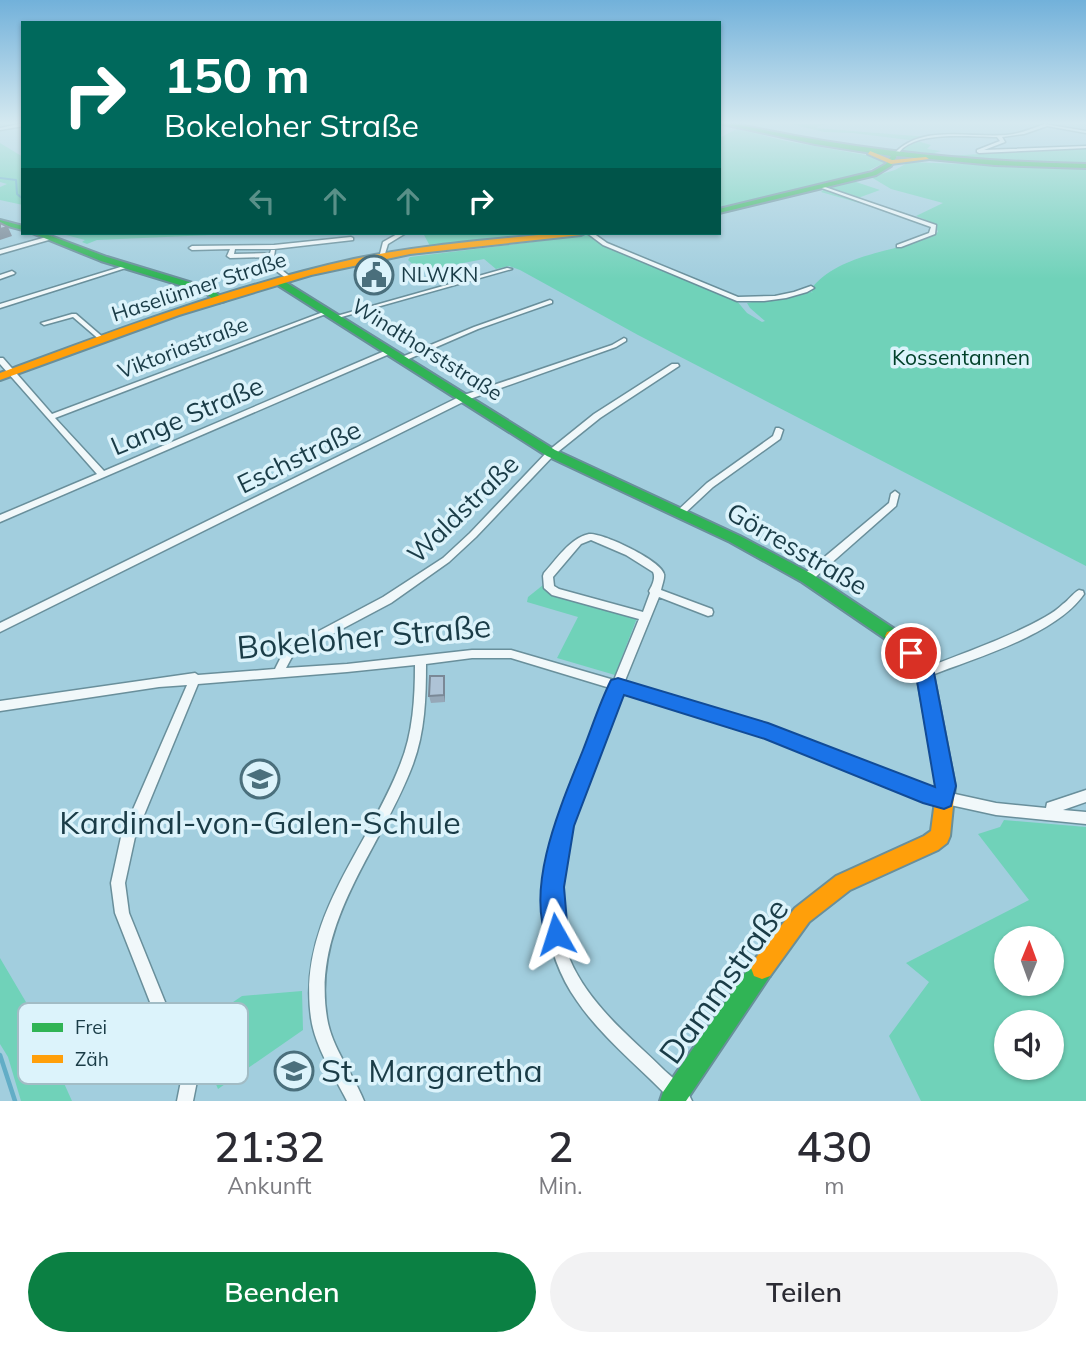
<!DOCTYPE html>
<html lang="de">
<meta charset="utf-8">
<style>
:root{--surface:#fff;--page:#f2f2f3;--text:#2b2b33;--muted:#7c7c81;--accent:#0b8043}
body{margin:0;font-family:Mulish,sans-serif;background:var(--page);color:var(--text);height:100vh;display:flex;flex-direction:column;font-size:26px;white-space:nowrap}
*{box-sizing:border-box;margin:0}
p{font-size:23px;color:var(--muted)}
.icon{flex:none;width:38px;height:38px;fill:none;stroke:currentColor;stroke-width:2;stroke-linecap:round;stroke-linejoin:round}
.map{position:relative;height:1101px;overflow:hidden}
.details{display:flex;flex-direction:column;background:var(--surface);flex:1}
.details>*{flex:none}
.banner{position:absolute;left:21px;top:21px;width:700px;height:214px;border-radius:0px;box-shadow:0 2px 5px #0004;background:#00695c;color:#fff;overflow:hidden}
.needle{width:46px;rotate:1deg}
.controls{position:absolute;left:994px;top:926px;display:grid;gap:14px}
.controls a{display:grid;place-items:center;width:70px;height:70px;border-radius:50%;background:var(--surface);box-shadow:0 2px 5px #0004;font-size:35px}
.pin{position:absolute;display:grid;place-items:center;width:60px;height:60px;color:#fff;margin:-30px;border:4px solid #fff;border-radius:50%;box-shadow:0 2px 7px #0007}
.me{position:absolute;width:77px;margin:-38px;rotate:354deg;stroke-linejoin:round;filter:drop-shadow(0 0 5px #0008)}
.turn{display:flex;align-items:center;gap:24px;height:147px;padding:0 28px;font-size:32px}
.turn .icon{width:91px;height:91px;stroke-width:2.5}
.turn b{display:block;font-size:49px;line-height:60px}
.lanes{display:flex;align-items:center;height:66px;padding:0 28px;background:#0003;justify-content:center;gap:35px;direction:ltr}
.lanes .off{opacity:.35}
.eta{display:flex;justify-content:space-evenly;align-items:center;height:119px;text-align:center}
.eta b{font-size:42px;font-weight:600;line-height:49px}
.button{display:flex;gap:14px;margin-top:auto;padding:14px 28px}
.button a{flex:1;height:80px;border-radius:42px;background:var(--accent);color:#fff;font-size:28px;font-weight:600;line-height:80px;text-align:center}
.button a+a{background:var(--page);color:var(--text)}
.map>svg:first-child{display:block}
.green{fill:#70d2b9;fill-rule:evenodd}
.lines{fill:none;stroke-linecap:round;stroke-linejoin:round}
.stream-far1{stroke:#62adc6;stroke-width:2}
.stream{stroke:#62adc6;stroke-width:4.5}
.street-casing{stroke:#698f9b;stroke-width:3}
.fast-casing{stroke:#698f9b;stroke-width:4}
.slow-casing{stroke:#698f9b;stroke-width:4}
.street{fill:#f1f8fa;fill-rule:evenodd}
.fast{fill:#30b455;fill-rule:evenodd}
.slow{fill:#ff9f0a;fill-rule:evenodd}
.wall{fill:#96a8b8}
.shaded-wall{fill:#7a8896}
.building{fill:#aec3d6;stroke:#7a8896;stroke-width:2}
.route{fill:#1a73e8;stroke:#114b97;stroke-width:2}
.labels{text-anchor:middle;stroke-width:7;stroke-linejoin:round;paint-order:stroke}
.far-poi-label{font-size:21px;fill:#1a3c47;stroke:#dcf3fb;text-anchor:start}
.far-street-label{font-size:21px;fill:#1a3c47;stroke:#dcf3fb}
.far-park-label{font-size:21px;fill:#004029;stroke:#dcf3fb}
.street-label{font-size:26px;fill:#1a3c47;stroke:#dcf3fb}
.near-street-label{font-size:32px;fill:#1a3c47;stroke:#dcf3fb}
.near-poi-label{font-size:32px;fill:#1a3c47;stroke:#dcf3fb}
.key{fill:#dcf3fb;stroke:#a2bcc5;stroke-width:2}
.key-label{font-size:19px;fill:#1a3c47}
</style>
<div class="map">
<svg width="1086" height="1101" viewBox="0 0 1086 1101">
<rect width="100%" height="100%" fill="#a2cede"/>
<path class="green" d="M791,124H826L815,128L928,137L909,140L853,133L824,132Z
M737,129L786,141L877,157L884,163L859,175L719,207V138Z
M917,141L931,145L927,149L941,151L934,153L949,156L1086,147V164L925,157L911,155L902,149Z
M0,143L23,157V205L0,200V187L7,184L0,182Z
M909,162L1086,169V566L638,335L520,270L509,266L496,269L484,259L417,272L414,269L417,268L408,260L410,257L588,235L603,244L736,300L747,313L762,322L765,321L750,308L747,303L809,291L813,293L810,290C842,250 896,255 938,232L935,224L916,216L943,203L891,189L871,177L895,170Z
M853,181L880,190L858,198L870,206L821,192L828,186Z
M69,233H257L97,240L87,244L82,242L85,240L66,235Z
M412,233H547L430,246L424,235Z
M543,585L557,596L637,618L615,675L557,658L578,617L527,602L528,597Z
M1004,820L1086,827V1101H921L889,1036L929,982L906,963L1029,900L978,834L1000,827ZM1006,938H1052V984H1006ZM1006,1022H1052V1068H1006Z
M0,958L33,1014L72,1101H21L8,1057L0,1044Z
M302,991L303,1030L218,1089L193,1029L242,996Z"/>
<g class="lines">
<path class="stream-far1" d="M0,178L16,180L17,194L23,199"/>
<path class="stream" d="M0,1055L15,1101"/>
<defs>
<path id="street" d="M19,124H23V126L0,130V128Z
M1044,124L1086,131V133L1047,126L1024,134L1002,137L1005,142L984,150L1086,146V148L979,153L977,152V150L1000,141L997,137C971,137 924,131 903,148C900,151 898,154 896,157L892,156C919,123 969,138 1006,135C1019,134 1032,129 1044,124Z
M819,185L936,225L935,234L901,247H897V245L929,233L931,227L819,187Z
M399,233H406L388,244L384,257L379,258L383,242Z
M587,233H593L607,243L738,297L775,296L794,292L811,286L814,288L807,292L786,298L764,301H737L603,245Z
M50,236L52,237V239L0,254V250Z
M351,237L353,238V240L274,249H235L234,254L270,253L271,250H275L273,263L292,278V280L290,281L268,265L269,257L230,258L227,256L230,249L192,250L189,248L192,246L274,245Z
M127,265L132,266L0,308V304Z
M507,268L512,269L338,318L333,317Z
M12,271L15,273L14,274L0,279V275Z
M550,300L552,301V303L478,329L404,361H401L397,359L474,327Z
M326,311L331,312L55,418L104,471L387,350H393L394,352L0,522V515L97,474L0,364V358H3L52,414Z
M72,314H76L105,339V341H101L73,317L44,325L41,323Z
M624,338L626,339V341L616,347L467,400L0,632V623L461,396L612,345Z
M672,364H678L679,366L600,418L554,455L476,537L449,562L391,603L293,655L286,668L347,664L472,650H511L614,680L639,619L552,595L544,588L543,576L544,573C556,560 570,538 589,534C601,532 661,560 664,574C665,578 662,585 661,590L712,609L713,612L712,615L708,616L659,597L624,683L768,726L923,787L996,803L1046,808L1047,803L1086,790V802L1063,810L1086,812V824L996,815L923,799L766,736L620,691C590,766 543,871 567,952C574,973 589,994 603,1010C622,1032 644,1050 664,1070C674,1079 687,1089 692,1101H672C641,1068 603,1039 577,1001C560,977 549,947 546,917C540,847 583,753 610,688L511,658H472L426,664C426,697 425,732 413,764C382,848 311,922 327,1018C332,1049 353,1073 364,1101H347C334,1075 315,1047 311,1018C297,920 367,850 400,765C413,734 415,698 415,665L347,672L198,684L135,837L125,883L129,913L197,1081L193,1101H177L181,1081L115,913L111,883L121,837L187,685L159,687L0,711V701L195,673L198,675L275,669L285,649L383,597L443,558L470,533L548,451L594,414ZM591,540L626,555L653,572C656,578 652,586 649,591L650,593L643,612L559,589L554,586L553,577L581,544Z
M776,428H779L783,430L780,439L713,487L683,515H677L675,513L677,511L707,483L773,436Z
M895,491L899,494L896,506L811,581H803L802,578L803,575L889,503L891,494Z
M1079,590L1083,591L1084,594C1056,635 975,658 929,676L925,678L921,676L919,673L921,670C963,653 1006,639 1045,617C1052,613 1058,609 1063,604C1069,600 1072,594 1079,590Z"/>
<path id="fast" d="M723,124H736C852,150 968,162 1086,164V168L995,165L897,156L891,166L876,175L719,213V209L872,172L886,164L891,156L815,144Z
M0,220L23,226V230L0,224Z
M32,233H43L107,257L212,289L225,301L217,303L206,293L101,261Z
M276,280H282L555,450L740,536L812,574L899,632L901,636L899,640L893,642L887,640L802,582L730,542L547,456L276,284Z
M762,957L770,960L773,968L770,976L686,1101H660L663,1092L754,960Z"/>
<path id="slow" d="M870,151L892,160L926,157L929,159L891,164L868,154Z
M559,233H585L581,235L410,254L311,275L179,315L0,380V373C116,330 232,286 354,259C421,245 491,240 559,233Z
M893,630L899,632L917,649L933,673L955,786L950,836L947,843L938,850L850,890L809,922L770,976L762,979L754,976L751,968L754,960L795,908L836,876L924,836L931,831L937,786L917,675L905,657L885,636L887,632Z"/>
</defs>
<use href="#street" class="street-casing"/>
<use href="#fast" class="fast-casing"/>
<use href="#slow" class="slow-casing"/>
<use href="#street" class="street"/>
<use href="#fast" class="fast"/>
<use href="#slow" class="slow"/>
</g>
<path class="wall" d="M445,684V702L431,703L429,696Z"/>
<path class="shaded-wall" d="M8,227L12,236L0,240V229Z
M444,676L445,684V702L444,695Z"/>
<path class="building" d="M0,223L8,227L0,229Z
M430,676H444V695L429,696Z"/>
<linearGradient id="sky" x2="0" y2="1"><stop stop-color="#72b1da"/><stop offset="0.44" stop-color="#d5e9f0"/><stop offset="1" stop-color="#d5e9f0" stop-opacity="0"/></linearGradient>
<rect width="1086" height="279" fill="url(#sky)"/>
<path class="route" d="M911,646L917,648L934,673L956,786L951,806L944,809L923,803L765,739L624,695L574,826L564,887L568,934L565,942L556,946L548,942C524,886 562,803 583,750C592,727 600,702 611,680L618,678L768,723L935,787L916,675L902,653L904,648Z"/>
<defs>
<symbol id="civic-ring" viewBox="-11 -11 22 22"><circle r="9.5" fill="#dcf3fb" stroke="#4a6f7c" stroke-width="1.5"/><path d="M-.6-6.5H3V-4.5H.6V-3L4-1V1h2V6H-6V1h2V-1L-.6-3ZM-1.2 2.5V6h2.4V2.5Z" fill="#4a6f7c"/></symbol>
<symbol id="school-ring" viewBox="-11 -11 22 22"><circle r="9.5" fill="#dcf3fb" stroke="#4a6f7c" stroke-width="1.5"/><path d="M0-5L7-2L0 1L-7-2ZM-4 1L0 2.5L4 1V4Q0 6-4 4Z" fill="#4a6f7c"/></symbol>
</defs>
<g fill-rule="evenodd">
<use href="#civic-ring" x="352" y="253" width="44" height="44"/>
<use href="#school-ring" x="238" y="757" width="44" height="44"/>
<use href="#school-ring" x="272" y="1049" width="44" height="44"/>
</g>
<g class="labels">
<g class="far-poi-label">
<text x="401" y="282">NLWKN</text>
</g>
<g class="far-street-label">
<text transform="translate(199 287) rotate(-18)" y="7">Haselünner Straße</text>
<text transform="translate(183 348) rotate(-21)" y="7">Viktoriastraße</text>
<text transform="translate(427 350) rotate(32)" y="7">Windthorststraße</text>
</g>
<g class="far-park-label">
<text x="961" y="365">Kossentannen</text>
</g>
<g class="street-label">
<text transform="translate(187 416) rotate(-23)" y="9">Lange Straße</text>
<text transform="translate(299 457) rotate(-26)" y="9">Eschstraße</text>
<text transform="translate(463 509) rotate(-44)" y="9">Waldstraße</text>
<text transform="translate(797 549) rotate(30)" y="9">Görresstraße</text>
</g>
<g class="near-street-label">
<text transform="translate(364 637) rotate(-5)" y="11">Bokeloher Straße</text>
<text transform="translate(724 981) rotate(-54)" y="11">Dammstraße</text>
</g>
<g class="near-poi-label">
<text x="260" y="834">Kardinal-von-Galen-Schule</text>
<text x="321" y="1082" text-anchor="start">St. Margaretha</text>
</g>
</g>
<rect x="18" y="1003" width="230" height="81" rx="10" class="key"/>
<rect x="32" y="1023" width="31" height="9" fill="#30b455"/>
<rect x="32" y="1055" width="31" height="8" fill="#ff9f0a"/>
<g class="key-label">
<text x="75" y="1034">Frei</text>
<text x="75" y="1066">Zäh</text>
</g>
</svg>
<div class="controls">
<a><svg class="needle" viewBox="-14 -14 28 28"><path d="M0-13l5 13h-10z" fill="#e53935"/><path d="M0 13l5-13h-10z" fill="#7c7c81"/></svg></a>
<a><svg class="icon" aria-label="sound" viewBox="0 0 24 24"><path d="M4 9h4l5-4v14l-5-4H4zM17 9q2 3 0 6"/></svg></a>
</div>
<div class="pin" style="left:911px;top:653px;background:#d93025"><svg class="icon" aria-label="arrive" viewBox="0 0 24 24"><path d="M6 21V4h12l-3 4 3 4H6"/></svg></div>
<svg class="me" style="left:556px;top:934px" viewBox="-20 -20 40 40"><path d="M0-17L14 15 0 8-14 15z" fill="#1a73e8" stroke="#fff" stroke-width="4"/></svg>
<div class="banner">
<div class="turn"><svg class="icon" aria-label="right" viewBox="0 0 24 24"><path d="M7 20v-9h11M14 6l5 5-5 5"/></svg><div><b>150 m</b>Bokeloher Straße</div></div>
<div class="lanes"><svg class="icon off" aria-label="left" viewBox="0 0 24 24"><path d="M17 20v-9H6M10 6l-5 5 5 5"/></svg><svg class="icon off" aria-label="ahead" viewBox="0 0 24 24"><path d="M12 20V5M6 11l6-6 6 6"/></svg><svg class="icon off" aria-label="ahead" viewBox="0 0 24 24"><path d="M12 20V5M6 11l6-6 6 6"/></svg><svg class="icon" aria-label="right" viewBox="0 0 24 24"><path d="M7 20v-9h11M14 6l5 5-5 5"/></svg></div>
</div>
</div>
<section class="details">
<div class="eta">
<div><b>21:32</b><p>Ankunft</p></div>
<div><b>2</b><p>Min.</p></div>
<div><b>430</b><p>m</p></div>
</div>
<div class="button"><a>Beenden</a><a>Teilen</a></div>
</section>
